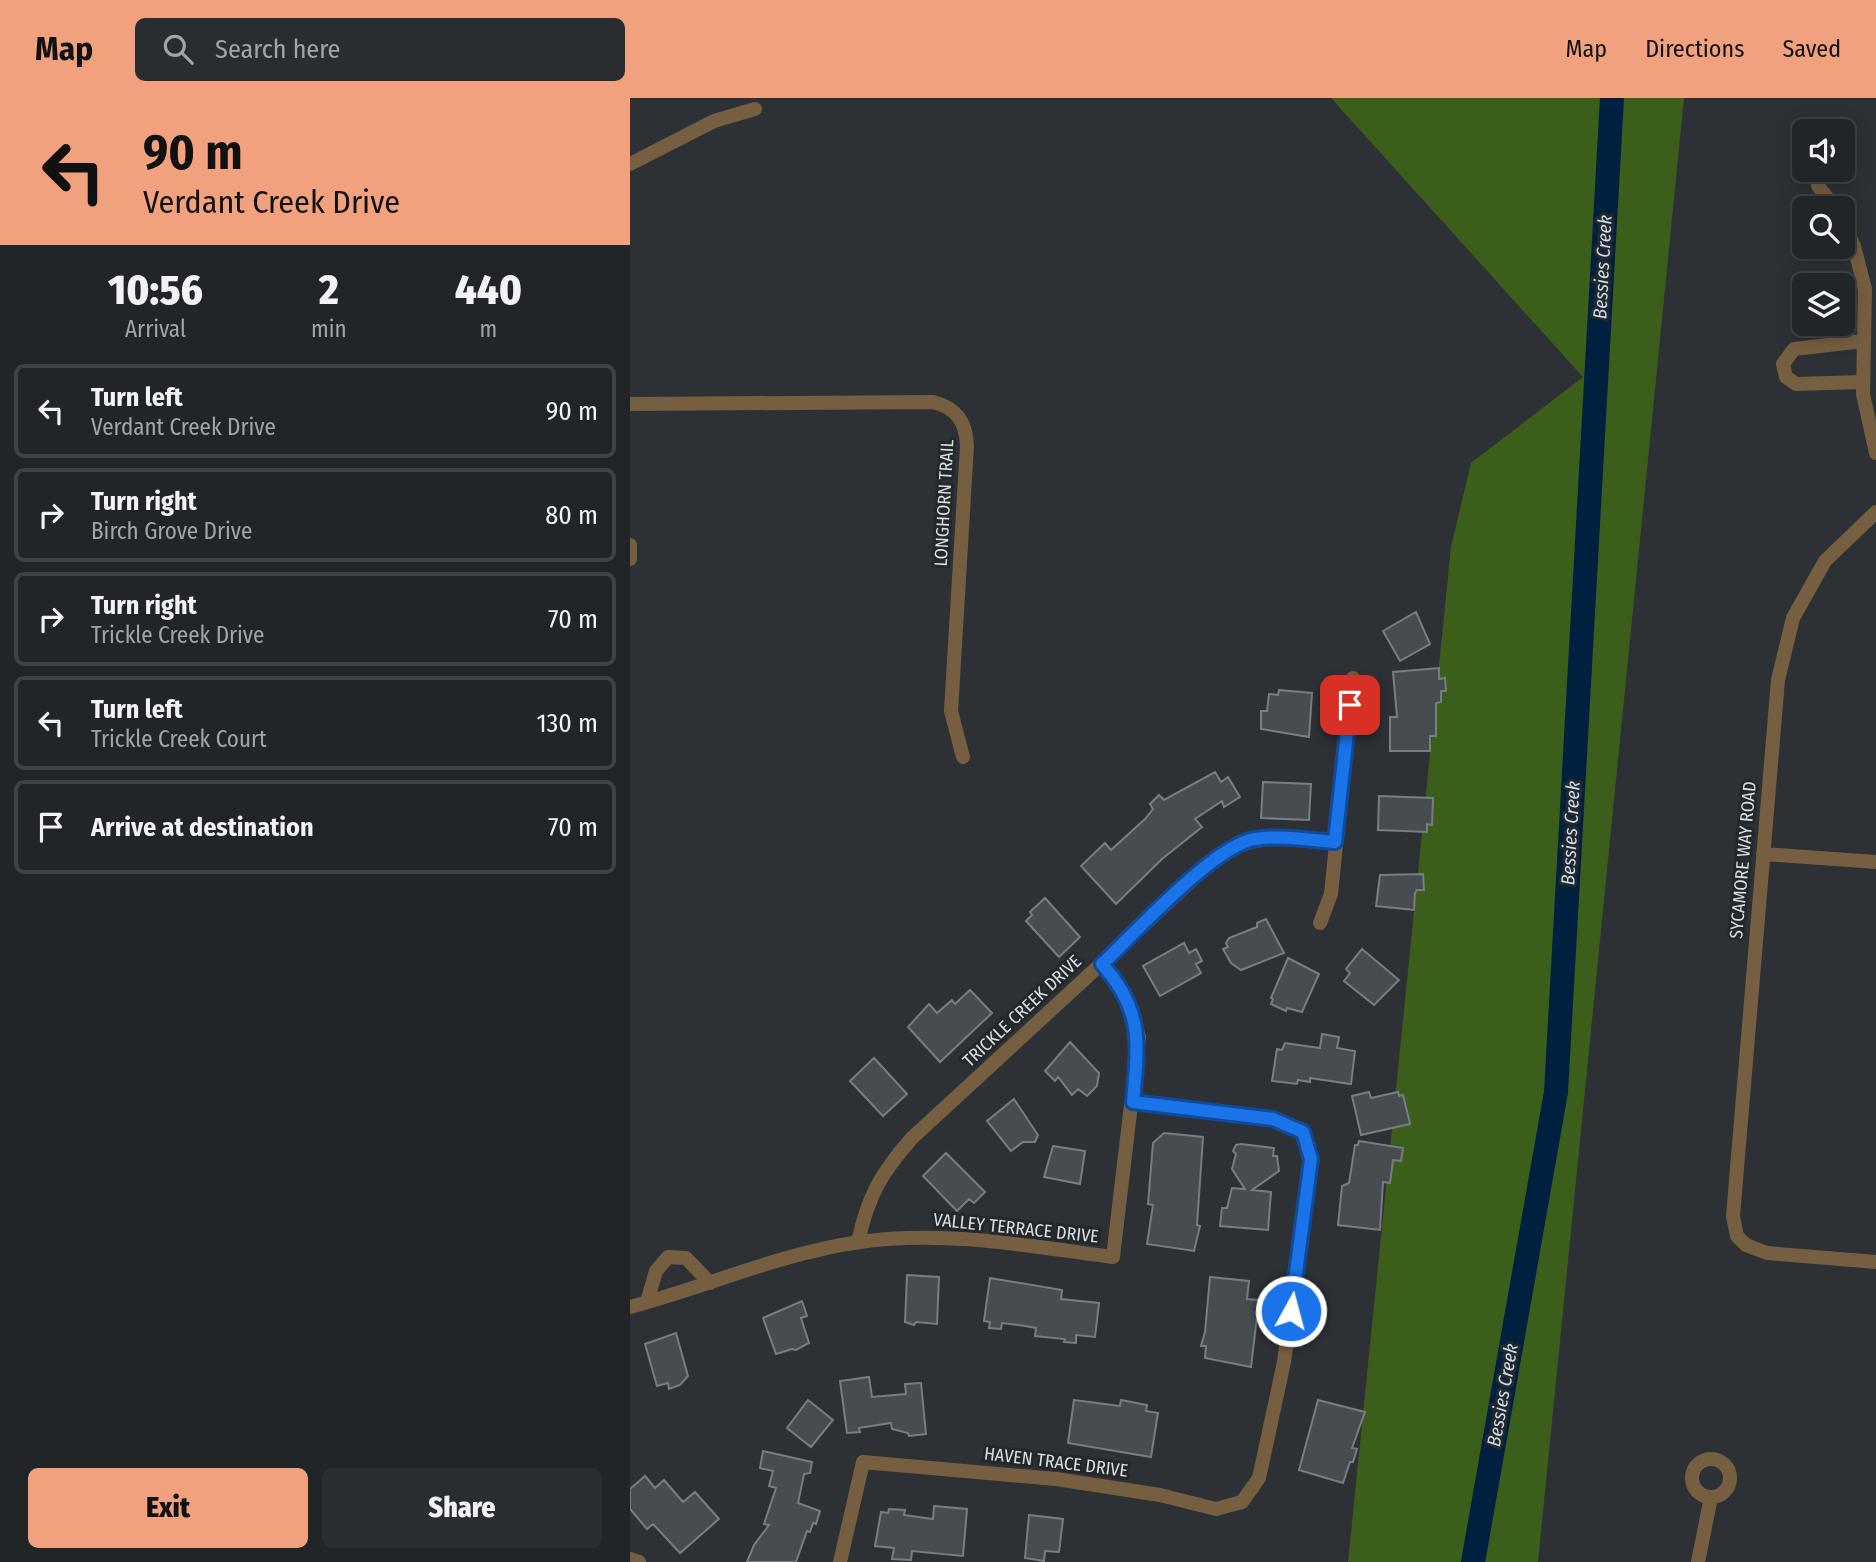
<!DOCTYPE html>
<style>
:root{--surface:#222528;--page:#2a2d30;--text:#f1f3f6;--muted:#a2a5a8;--line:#3f4245;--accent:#f1a17d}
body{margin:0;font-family:"Fira Sans Condensed",sans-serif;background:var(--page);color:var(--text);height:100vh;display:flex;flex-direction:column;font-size:26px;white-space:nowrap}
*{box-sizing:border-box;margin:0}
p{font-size:23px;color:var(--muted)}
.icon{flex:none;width:38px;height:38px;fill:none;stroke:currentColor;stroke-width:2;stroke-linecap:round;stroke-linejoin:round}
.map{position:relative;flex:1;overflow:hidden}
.panel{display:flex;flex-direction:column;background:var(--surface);width:630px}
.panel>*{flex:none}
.guide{background:#f1a17d;color:#111;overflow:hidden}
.controls{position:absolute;left:1162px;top:21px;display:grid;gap:14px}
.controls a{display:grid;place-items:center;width:63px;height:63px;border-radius:10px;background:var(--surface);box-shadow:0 4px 18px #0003,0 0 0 2px var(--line);font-size:35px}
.pin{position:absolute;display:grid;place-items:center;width:60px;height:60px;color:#fff;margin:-30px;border-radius:14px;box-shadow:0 4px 10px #0006}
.me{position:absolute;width:77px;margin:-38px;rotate:7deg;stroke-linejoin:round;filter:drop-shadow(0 0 5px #0008)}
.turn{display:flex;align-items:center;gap:24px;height:147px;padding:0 28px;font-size:32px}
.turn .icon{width:91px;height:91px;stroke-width:2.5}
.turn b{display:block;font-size:49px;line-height:60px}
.eta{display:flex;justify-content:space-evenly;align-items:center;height:119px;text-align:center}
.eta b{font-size:42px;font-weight:800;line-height:49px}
.action{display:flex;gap:14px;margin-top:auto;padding:14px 28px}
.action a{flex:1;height:80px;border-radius:10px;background:var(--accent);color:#111;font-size:28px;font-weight:800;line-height:80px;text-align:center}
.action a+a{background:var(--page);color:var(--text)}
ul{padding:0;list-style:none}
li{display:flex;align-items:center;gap:21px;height:94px;margin:0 14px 10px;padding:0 14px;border:4px solid var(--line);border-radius:10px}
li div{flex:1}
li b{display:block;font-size:26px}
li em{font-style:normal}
header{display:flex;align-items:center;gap:42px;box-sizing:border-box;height:98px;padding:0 35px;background:var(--accent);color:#111}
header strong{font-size:33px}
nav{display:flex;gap:38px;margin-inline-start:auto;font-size:24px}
.search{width:490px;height:63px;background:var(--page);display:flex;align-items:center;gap:18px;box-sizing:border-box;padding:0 24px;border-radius:10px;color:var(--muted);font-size:26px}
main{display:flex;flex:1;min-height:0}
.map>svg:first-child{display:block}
.green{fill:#3c5e1b}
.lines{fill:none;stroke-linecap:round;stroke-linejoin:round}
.river{stroke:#002040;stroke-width:24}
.building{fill:#474c51;stroke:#777d82;stroke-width:2}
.minor{stroke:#765e40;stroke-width:14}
.route-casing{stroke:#114b97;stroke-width:18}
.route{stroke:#1a73e8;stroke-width:12}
.labels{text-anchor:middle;stroke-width:6;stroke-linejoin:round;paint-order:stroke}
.street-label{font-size:18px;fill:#dbdee1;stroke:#23282c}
.water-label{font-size:19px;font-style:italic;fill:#cbdced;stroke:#23282c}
</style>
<header>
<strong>Map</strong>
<div class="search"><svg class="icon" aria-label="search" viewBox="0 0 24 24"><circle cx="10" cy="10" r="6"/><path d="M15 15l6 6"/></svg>Search here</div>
<nav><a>Map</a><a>Directions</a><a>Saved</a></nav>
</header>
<main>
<section class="panel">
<div class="guide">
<div class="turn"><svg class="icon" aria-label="left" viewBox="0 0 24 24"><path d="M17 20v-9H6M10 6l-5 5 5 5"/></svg><div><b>90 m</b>Verdant Creek Drive</div></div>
</div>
<div class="eta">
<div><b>10:56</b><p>Arrival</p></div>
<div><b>2</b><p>min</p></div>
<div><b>440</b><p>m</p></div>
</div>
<ul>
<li><svg class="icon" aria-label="left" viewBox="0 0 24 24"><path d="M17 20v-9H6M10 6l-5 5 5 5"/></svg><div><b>Turn left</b><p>Verdant Creek Drive</p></div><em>90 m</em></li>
<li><svg class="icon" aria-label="right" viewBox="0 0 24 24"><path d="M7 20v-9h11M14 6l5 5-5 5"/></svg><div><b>Turn right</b><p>Birch Grove Drive</p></div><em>80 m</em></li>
<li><svg class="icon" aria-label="right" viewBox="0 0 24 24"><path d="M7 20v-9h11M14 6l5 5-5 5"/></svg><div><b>Turn right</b><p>Trickle Creek Drive</p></div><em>70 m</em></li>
<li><svg class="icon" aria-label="left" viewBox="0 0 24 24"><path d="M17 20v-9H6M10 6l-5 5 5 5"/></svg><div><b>Turn left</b><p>Trickle Creek Court</p></div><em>130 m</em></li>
<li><svg class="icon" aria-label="arrive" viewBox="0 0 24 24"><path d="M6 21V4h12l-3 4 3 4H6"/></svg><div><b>Arrive at destination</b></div><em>70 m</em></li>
</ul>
<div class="action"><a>Exit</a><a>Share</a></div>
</section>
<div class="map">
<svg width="1246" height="1464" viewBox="0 0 1246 1464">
<rect width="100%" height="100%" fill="#2d3136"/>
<path class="green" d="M701,0H1054L908,1464H718L821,449L841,365L953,279Z"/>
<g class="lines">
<path class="river" d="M843,1464L926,994L982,0"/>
</g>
<path class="building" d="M786,514L800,546L770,563L753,533Z
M809,570V581L815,580L816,593H811V604L806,605V638H800V653H760V619H767L763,574Z
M649,592L682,595L679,639L631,631V613H637L639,596L648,597Z
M585,674L591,684L598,679L610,699L594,709L592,703L565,721L572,729L532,761L486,806L451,768L475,745L481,752L515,721L523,711L520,706L529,697L534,702Z
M633,684L681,686L679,722L631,720Z
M749,698L803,700L802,727L797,726V734L748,732Z
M793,776L794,792H787L785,795L784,812L746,808L750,777Z
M415,800L450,839L429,859L396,823L402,817L400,814Z
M636,821L654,855L611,872L601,865L593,851L598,849L596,845L599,840L627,829V825Z
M554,845L559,855L566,851L572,863L566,866L571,875L530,898L513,868Z
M732,851L769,882L744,907L714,883L720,875L716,871Z
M658,860L689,876L672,914L657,910L656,913L641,906L643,901L641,900Z
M340,892L362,915L310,964L278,929L299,906L307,915L322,902L325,906Z
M692,936L709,939L707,950L725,953L721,986L680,980V984L668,982L667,986L642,983L647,951L652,952L655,945L690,950Z
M440,944L469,975L467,988L457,998L448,991L442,997L428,979L425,983L415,973Z
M244,960L277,996L253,1018L220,983Z
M739,994L741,1000L768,994L769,998L773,997L780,1026L731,1037L722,998Z
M384,1001L408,1037L405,1044H393L381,1053L357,1023Z
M534,1035L573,1039L567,1127L570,1128L564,1153L517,1146L523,1107L518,1106L523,1045Z
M729,1043L773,1050L771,1063L763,1062L760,1085L753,1084L750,1132L708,1127L712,1088L719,1085L725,1047H728Z
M611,1046L644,1050L643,1058H647L649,1073L622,1092L641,1094L638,1132L590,1128L592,1110H597L602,1090L615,1091L602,1071L606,1056L603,1053L606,1047Z
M423,1048L455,1053L450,1086L414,1079Z
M316,1055L355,1094L344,1105L339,1101L327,1113L293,1078Z
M277,1177L309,1179L307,1226L286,1224L284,1227L275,1224Z
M580,1179L619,1183L617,1201L629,1202L621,1269L575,1260L576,1248H571L575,1234Z
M360,1180L432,1192L431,1201L469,1205L465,1239L446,1237V1245L434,1244L435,1241L405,1238L406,1230L395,1228L372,1225L371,1231L359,1230L360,1224L354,1223Z
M172,1203L177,1218L171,1220L179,1245L166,1252L162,1251L146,1256L133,1220Z
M46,1235L58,1278L50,1287L39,1291L38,1285L27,1288L15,1246Z
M239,1279L242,1299L276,1296L275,1286L291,1285L296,1336L279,1338L278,1335L262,1331L261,1325L229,1330L230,1334L217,1335L210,1283Z
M178,1302L203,1322L181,1349L157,1330Z
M444,1302L490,1308L491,1302L517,1307L516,1313L528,1315L521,1359L438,1345Z
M688,1302L735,1314L722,1350L727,1351L723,1364H720L713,1385L669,1372Z
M133,1353L182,1364L180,1375L174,1376L168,1405L190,1413L186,1426L183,1425L180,1434L177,1433L166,1464H117L124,1447L139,1427L134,1426L146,1390L139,1388L143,1373L130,1370Z
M15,1378L25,1390L34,1382L53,1404L65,1394L89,1421L50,1455L23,1426L17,1431L0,1411V1391Z
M304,1408L337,1411L333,1458L282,1453L281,1462L262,1461L264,1450L245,1448L251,1414L258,1415L259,1411L275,1412L274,1417L303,1421Z
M399,1417L433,1421L429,1454L415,1453L414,1463L395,1460Z"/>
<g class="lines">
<path class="minor" d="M0,66L84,23L125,11
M1188,88L1205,110
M1213,125L1224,148L1235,191L1233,296L1246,355
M1233,284L1166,286L1156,279L1153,266L1164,251L1233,243
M0,306L303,304C327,310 336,324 337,348L321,613L333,659
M1246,414L1195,463L1163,520L1148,582L1103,1118L1107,1138L1116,1147L1137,1155L1246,1164
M0,447V461
M1133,756L1246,764
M690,825L701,796L723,580
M228,1144C238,1098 251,1075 282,1040L585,761C621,733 662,741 705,744
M17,1204L26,1173L38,1159L56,1160L80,1185
M0,1209C76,1189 151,1155 230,1144C314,1132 399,1148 483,1159L509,939L497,899L472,866
M1062 1380a19 19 0 1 1 38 0a19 19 0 1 1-38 0Z
M0,1461L9,1464
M210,1464L233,1364L426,1381L530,1397L586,1411L612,1404L629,1380L654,1264L681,1061L673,1034L644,1021L503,1005
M1068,1464L1081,1399"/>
</g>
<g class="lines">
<defs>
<path id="route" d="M661,1213L681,1061L673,1034L643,1021L503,1004C508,946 514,913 472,866C504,836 586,746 625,741C651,737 679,742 705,744L720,607"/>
</defs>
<use href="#route" class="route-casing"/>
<use href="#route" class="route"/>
</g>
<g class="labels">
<g class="street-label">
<text transform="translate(314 405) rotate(-87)" y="6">LONGHORN TRAIL</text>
<text transform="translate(1113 762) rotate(-85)" y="6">SYCAMORE WAY ROAD</text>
<text transform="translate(392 913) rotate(-43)" y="6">TRICKLE CREEK DRIVE</text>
<text transform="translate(386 1130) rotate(6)" y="6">VALLEY TERRACE DRIVE</text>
<text transform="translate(426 1364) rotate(7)" y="6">HAVEN TRACE DRIVE</text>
</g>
<g class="water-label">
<text transform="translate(972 169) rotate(-87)" y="7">Bessies Creek</text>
<text transform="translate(940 735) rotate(-87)" y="7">Bessies Creek</text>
<text transform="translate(872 1297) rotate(-80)" y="7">Bessies Creek</text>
</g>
</g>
</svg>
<div class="controls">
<a><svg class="icon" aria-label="sound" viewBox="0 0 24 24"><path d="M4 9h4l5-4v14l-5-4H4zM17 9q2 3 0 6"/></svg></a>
<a><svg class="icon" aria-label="search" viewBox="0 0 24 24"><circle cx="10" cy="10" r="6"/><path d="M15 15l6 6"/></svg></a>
<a><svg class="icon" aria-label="layers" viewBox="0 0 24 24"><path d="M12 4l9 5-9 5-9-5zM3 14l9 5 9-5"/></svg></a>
</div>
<div class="pin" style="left:720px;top:607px;background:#d93025"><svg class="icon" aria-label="arrive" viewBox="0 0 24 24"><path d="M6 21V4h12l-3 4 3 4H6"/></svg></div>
<svg class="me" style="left:661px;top:1213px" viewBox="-20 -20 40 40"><circle r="17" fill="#1a73e8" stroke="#fff" stroke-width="3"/><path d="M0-11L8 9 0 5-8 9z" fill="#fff"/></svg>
</div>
</main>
